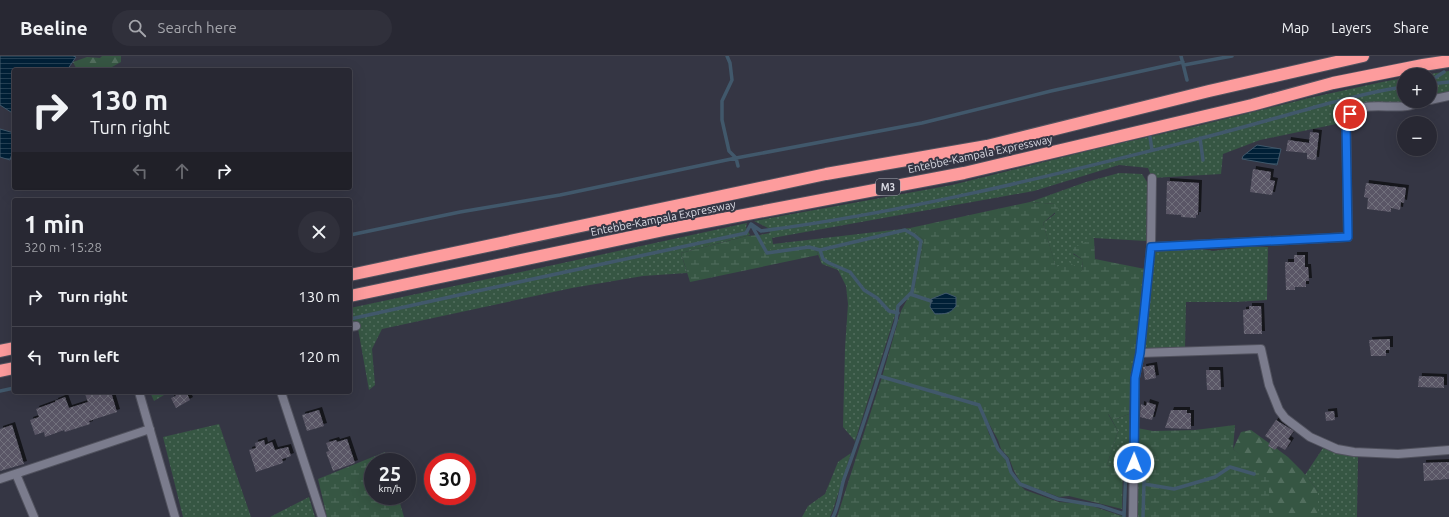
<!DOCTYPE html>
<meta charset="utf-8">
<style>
:root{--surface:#282833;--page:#30303b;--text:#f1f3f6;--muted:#a5a6ac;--line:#44444e}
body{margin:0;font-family:Ubuntu,sans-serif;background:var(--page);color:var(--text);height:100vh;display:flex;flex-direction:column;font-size:15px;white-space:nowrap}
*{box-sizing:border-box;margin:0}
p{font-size:13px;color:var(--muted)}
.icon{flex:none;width:22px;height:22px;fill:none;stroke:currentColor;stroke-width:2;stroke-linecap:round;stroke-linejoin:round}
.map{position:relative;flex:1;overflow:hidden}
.details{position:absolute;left:12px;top:142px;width:340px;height:196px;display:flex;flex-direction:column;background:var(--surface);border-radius:4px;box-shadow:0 4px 16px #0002,0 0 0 1px var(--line)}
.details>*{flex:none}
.guide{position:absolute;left:12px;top:12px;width:340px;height:122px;border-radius:4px;box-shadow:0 4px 16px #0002,0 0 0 1px var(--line);background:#282833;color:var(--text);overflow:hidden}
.buttons{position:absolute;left:1397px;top:12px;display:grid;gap:8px}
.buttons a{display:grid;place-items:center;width:40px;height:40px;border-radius:50%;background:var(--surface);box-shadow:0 4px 16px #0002,0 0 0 1px var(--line);font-size:20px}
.speed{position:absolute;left:364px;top:397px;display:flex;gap:8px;font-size:20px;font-weight:700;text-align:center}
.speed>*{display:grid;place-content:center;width:52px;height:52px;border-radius:50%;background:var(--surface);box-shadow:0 4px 16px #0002,0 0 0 1px var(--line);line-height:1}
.speed small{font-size:10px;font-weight:400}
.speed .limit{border:6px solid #d22;background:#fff;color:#111}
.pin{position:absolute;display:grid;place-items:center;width:34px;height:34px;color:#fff;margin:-17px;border:2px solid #fff;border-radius:50%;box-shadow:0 1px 4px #0007}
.me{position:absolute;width:44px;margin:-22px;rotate:1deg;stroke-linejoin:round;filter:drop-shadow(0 0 3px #0008)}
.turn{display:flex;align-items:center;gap:14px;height:84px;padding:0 12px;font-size:18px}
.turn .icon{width:52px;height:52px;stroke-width:2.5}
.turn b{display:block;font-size:28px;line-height:34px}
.lanes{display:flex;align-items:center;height:38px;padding:0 12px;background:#0003;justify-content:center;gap:20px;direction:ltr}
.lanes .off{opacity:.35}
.round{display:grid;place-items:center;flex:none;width:42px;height:42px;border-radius:21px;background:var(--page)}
.headline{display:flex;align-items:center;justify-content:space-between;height:68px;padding:0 12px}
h1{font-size:24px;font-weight:600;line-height:30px}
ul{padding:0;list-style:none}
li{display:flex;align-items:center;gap:12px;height:60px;padding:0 12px;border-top:1px solid var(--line)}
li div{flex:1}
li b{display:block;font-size:15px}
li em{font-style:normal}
header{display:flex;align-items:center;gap:24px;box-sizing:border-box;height:56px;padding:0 20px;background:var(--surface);border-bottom:1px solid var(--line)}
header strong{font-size:19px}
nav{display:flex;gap:22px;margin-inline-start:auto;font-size:14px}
.search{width:280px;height:36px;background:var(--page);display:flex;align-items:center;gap:10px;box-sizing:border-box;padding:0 14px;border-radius:22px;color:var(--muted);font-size:15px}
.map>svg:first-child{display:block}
.green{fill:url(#green-dots)}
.forest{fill:url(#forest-firs)}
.wetland{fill:url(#wetland-marsh);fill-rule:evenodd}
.water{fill:url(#water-rules);stroke:#41586b}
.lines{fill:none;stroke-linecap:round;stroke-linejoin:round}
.stream{stroke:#41586b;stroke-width:3.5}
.building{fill:url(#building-cross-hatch);filter:url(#shadow)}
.street-casing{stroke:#51525e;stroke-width:10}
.highway-casing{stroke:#51525e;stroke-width:14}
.street{stroke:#7b7c8d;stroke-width:8}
.highway{stroke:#fd9c9d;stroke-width:12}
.route-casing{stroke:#114b97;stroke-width:10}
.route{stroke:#1a73e8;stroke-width:7}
.labels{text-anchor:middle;stroke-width:4;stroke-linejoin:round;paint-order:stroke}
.shield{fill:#353644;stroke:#a8aab4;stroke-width:1}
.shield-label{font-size:10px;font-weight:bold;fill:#dadbe4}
.street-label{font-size:11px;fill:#dadbe4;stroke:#353644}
</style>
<header>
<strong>Beeline</strong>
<div class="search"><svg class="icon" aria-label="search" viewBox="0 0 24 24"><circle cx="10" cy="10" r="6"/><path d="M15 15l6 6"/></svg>Search here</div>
<nav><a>Map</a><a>Layers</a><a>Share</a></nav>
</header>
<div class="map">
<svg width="1449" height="461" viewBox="0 0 1449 461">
<defs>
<pattern id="green-dots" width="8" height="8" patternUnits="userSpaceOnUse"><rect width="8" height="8" fill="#365643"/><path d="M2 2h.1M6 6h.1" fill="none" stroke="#526e5e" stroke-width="1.8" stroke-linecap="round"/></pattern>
<pattern id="forest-firs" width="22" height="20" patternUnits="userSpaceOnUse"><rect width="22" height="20" fill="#365643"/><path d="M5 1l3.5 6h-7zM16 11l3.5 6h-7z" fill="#526e5e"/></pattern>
<pattern id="wetland-marsh" width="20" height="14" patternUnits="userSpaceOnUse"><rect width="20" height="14" fill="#365643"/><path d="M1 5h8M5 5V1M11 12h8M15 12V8" fill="none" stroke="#526e5e"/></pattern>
<pattern id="water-rules" width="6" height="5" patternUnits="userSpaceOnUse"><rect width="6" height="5" fill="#002037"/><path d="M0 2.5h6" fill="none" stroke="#254054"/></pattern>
<pattern id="building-cross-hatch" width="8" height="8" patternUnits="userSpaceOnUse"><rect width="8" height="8" fill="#5a5766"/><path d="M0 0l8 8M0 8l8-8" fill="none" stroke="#716f7c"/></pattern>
<filter id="shadow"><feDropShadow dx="3" dy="-3" stdDeviation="0" flood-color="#0009"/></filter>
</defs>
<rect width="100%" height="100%" fill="#353644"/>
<path class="green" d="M1449,15V40L1430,43V19H1424Z
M1404,22V45H1417L1404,48L1368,46L1347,55L1341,67L1260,84L1223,98L1221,118L1152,122L1148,112L1119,109L1034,135L772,182L773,188L910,172L924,184L913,239L898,250L855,385L843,371L845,292L848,248L846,230L838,214L822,208L817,196L809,191L770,196L760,179L770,177L768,172L754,165L952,129L1100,92L1201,69L1309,42L1382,26Z
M1119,117L1142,118L1147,126L1146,185L1094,182L1073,198L1083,204L1082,215L1056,212L1043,167L1055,158V148L1030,146L1086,126Z
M747,167L746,171L750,179L681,197L687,217L643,220L572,232L382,273L372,293L375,329L369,334L357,267L350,268V252L535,213Z
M1189,191L1213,195L1246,191H1268L1267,244L1236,246H1186L1185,292L1148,294L1145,291L1155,195L1158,192Z
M150,336H169L154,345Z
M1108,357L1116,363L1129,358V391L1123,412L1107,409L1118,375Z
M219,368L251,461H183L163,381Z
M1323,392L1344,398L1358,399L1357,461H1318V435L1305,419Z
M851,397L833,454L830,461H802L808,450L825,438L838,406Z
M309,441L315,461H270Z"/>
<path class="forest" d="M102,0H121V6L112,11L113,14H77L73,6L87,1L100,2Z
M1251,374L1288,401L1302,415L1318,435V461H1269L1268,423L1233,393L1241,376Z"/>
<path class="wetland" d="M1030,146L1055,148L1059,153L1043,167L1056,211L1069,206L1082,215L1083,204L1073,197V192L1094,182L1095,203L1145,213L1138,292L1131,324L1129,358L1116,363L1108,358L1118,375L1107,409L1123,412L1122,453L1069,440L1059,441L1021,427L1014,415L1009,402L1001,393L998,384L981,353L989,378L1005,403L1016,425L1025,434L1059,446L1086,448L1125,461H837L882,321L901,255L910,238L913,239L924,184L910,172ZM931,243L956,250L930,251Z
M760,179L772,196L809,191L817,196L818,199L690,226L681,197L747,180Z
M1235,369L1233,393L1263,416L1269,423V461H1135L1137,372L1153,375L1195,374Z
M385,396L388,406H373V440H398L404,461H327L318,423Z"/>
<path class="water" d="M0,0H73L76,1L67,14H14V58L0,49Z
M0,73L14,77V92L10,104L0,101Z
M1257,89L1281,93L1277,109L1242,103L1243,100Z
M946,237L956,241V250C950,258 945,258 935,258L930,251L931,243Z"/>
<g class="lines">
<path class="stream" d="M727,0L730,7L732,24L722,45V64L729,95L736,102L738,110
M1181,0L1187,24
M1184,9L1232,0
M1430,25L1444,16
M1430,28L1449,26
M1150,81L1152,94
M1200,82L1203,104
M751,168L761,175C908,156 1054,119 1198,83C1242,72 1286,59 1330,47C1354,41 1379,34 1404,31
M752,170L767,197L809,191L820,194L823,203L829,207L850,216L864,234L877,242L889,255L898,257
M350,179L460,156L560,139L736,102L922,67L1051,35L1183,6
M820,194L905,174L914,179L921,185L912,236L898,250L896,265C880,317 864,369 845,420C840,433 840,448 833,461
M910,238L931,245
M350,263L468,237L746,177L751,168
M879,320L979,349L998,393L1007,403L1011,416L1020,428L1058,443L1100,450L1124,458
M0,335L14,332
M1144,428L1174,433L1215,421L1230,411L1254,418
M1124,461L1126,411
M1143,461L1145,392"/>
</g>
<path class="building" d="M1310,76L1319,77L1316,104L1307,103V97L1286,95L1288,84L1309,87Z
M1253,113L1271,116L1270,124L1275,125L1272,139L1250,136Z
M1167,125L1199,127L1198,159H1196V162L1181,161V159L1166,158Z
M1366,127L1406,132L1404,147L1401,146L1400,154L1391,152V156L1367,153L1368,142L1364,141Z
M1294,199H1305V211H1308L1309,225H1306V231H1295V234H1286L1285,206H1294Z
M1249,250H1261L1262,278H1244L1243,254L1249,253Z
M1390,283V294H1386V300H1371L1369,284Z
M1154,309L1156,322L1145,324L1143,311Z
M1206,314H1220L1221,334H1207Z
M1419,320L1444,321V332L1418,331Z
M90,336H111L117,356L89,365L90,368L65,376L64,374L45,381L44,376L35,379L30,364L39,361L36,353L55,346V345L65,341L69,352L88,346L85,338Z
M174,336H186L190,344L176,352L171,342L176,340Z
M1147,346L1156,349L1152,364L1140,361L1141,348L1146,350Z
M319,354L324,370L307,375L302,359Z
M1171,354H1187V357H1191V373L1165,372Z
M1334,355L1335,364L1326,365L1325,356Z
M1276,364L1294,375L1288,383L1291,385L1285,394L1278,390L1275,394L1268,390L1271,384L1265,380Z
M12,369L24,408L0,415V373Z
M347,383L355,407L333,415L326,396L329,395L326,387L336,384L337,386Z
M264,384L265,389L272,386L275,394L288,391L291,400L282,403L283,407L256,416L249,394L256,392L255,387Z
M1449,406V423L1424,425L1423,407Z"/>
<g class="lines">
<defs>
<path id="street" d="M1430,44L1449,40
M1151,191L1348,181L1346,61C1362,44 1386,53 1407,50C1413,49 1419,47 1425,45
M350,271L356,270
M1140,297L1261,293L1269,329L1279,354L1285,362L1310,381L1337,393L1354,396L1398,398L1449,394
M139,336L175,461
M281,336L322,461
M16,418L34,461
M0,423L150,373
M1133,461L1135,322L1140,297L1151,191L1152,122"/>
<path id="highway" d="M350,219L826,118L987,90L1209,35L1363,0
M350,240L664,174L964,117L1252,49L1333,27L1423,9L1449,5
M0,295L14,292
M0,315L14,312"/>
</defs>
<use href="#street" class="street-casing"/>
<use href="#highway" class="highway-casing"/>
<use href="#street" class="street"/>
<use href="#highway" class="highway"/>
</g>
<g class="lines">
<defs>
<path id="route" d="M1134,407L1135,322L1140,297L1151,191L1348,181L1346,67V61L1350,58"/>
</defs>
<use href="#route" class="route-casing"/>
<use href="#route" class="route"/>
</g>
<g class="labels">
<rect class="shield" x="876" y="123" width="24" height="16" rx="3"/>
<g class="shield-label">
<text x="888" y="135">M3</text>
</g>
<g class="street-label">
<text transform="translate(980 98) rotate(-12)" y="4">Entebbe-Kampala Expressway</text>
<text transform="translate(663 162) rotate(-11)" y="4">Entebbe-Kampala Expressway</text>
</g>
</g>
</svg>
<div class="buttons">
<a>+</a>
<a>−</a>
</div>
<div class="speed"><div>25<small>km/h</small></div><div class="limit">30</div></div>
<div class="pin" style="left:1350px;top:58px;background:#d93025"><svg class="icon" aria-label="arrive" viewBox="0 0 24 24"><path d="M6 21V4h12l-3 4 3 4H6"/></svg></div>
<svg class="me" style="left:1134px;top:407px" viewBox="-20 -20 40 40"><circle r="17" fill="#1a73e8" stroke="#fff" stroke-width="3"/><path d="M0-11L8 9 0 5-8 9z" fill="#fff"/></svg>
<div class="guide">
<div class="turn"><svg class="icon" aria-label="right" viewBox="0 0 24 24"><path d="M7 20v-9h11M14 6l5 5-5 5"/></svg><div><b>130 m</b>Turn right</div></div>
<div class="lanes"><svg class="icon off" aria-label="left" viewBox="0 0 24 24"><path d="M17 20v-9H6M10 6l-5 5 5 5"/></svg><svg class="icon off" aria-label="ahead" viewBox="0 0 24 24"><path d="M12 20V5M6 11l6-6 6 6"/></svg><svg class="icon" aria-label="right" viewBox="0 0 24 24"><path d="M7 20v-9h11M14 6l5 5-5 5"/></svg></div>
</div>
<section class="details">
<div class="headline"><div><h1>1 min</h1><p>320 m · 15:28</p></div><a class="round"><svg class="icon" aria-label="close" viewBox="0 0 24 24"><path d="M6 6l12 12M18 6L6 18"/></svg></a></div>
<ul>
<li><svg class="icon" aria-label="right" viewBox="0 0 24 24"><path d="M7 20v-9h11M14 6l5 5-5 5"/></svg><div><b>Turn right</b></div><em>130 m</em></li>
<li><svg class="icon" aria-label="left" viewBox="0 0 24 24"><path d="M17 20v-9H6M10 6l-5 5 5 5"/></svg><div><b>Turn left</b></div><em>120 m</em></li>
</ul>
</section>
</div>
